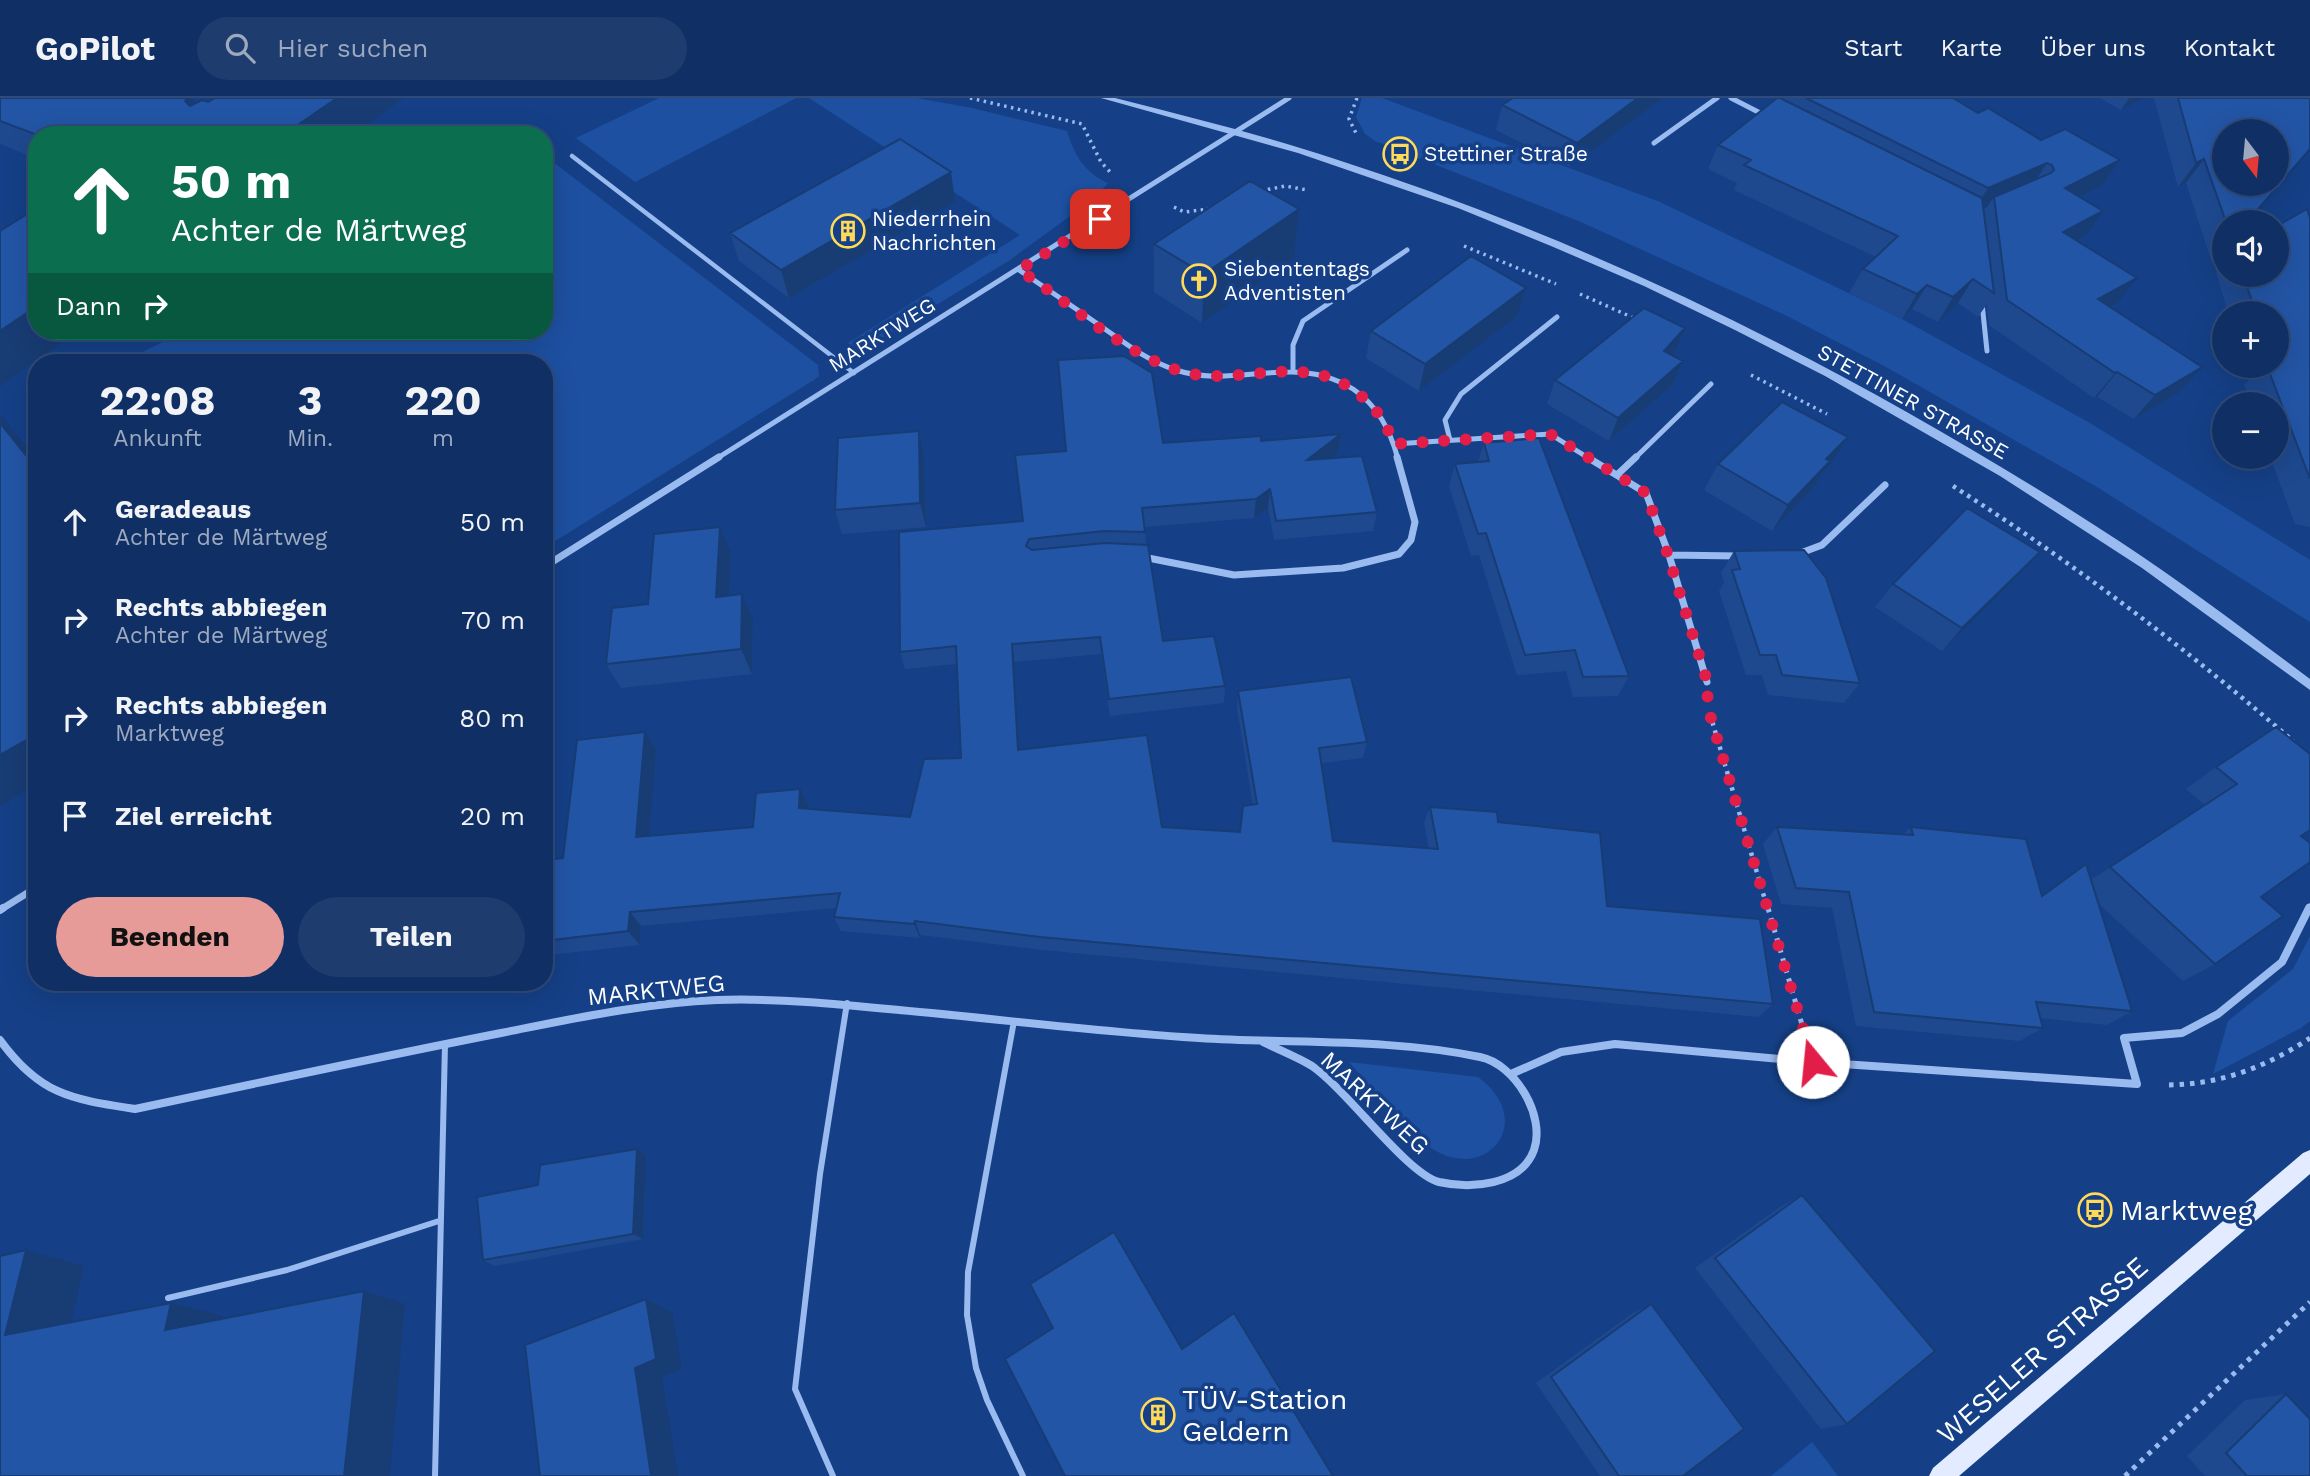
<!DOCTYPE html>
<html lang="de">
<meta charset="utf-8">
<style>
:root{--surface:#103065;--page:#1e3c6e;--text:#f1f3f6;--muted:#9ca9bf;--line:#304b79;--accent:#e69b98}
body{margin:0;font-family:"Work Sans",sans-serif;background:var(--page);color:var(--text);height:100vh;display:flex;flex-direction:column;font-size:26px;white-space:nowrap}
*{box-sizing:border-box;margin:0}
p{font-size:23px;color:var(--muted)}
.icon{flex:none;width:38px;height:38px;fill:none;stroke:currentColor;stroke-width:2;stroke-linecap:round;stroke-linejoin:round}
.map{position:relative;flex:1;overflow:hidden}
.panel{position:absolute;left:28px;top:256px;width:525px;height:637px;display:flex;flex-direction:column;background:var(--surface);border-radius:28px;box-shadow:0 7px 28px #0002,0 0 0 2px var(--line)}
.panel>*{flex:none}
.banner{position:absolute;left:28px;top:28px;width:525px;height:214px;border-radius:28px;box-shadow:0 7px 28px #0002,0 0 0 2px var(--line);background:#0b6e4f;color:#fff;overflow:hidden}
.needle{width:46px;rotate:164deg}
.fabs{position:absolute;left:2212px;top:21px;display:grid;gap:14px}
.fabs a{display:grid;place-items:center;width:77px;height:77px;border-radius:50%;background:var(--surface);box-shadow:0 7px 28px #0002,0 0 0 2px var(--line);font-size:35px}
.pin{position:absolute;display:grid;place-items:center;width:60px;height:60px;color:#fff;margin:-30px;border-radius:14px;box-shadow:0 4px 10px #0006}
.me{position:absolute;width:77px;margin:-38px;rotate:343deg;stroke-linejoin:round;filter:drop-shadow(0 0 5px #0008)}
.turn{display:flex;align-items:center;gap:24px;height:147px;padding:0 28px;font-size:32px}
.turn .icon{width:91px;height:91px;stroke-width:2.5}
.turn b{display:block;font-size:49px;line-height:60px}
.then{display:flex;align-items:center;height:66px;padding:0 28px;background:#0003;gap:14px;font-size:26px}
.eta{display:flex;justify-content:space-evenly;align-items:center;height:119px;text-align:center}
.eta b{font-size:42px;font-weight:700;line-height:49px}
.button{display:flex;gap:14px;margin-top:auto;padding:14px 28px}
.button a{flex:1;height:80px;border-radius:42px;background:var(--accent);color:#111;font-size:28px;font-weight:700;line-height:80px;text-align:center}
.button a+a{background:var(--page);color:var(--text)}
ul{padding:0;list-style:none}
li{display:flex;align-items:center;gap:21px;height:98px;padding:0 28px}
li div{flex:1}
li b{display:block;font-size:26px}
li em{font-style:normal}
header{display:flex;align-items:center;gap:42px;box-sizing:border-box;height:98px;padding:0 35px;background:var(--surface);border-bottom:2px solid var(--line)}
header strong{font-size:33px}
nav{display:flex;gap:38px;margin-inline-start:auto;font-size:24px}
.search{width:490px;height:63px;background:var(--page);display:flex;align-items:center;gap:18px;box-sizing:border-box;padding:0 24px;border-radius:38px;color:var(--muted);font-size:26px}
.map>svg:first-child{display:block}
.green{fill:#1d50a1}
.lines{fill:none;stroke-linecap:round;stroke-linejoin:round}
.path-far2{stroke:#9abbef;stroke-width:3.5;stroke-dasharray:2.5 4.5;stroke-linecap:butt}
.path-far1{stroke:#9abbef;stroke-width:4.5;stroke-dasharray:3.5 5;stroke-linecap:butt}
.path{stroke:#9abbef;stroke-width:5;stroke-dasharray:4.5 6;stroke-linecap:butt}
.service-far1{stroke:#9abbef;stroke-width:4.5}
.service{stroke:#9abbef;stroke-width:6}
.minor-far2{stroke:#9abbef;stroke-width:5}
.minor-far1{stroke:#9abbef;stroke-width:7}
.minor{stroke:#9abbef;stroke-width:8}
.tertiary{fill:#9abbef;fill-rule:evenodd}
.primary{fill:#e2ebff;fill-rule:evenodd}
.wall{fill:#1e498f}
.shaded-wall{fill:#183c74}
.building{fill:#2355a6;stroke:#183c74;stroke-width:2;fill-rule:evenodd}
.route{stroke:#e11d48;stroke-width:12;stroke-dasharray:0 21.6}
.labels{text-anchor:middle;stroke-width:7;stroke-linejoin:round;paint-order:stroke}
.far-poi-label{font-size:21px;fill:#fff;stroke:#154087;text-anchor:start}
.far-street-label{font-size:21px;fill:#fff;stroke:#154087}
.street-label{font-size:24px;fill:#fff;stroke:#154087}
.near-poi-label{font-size:28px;fill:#fff;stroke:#154087;text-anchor:start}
.near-street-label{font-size:28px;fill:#fff;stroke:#154087}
</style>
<header>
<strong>GoPilot</strong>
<div class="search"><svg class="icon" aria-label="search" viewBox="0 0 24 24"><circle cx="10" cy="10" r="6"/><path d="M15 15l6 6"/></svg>Hier suchen</div>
<nav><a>Start</a><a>Karte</a><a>Über uns</a><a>Kontakt</a></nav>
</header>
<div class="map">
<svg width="2310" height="1378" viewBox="0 0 2310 1378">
<rect width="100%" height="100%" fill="#154087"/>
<path class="green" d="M659,0H796L635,84L576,40Z
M809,0H917L972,10L1067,33C1075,58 1084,74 1108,85L1096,99L1010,162L869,248L855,249L848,245L1020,137Z
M1362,0H1382L1660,104L1902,221L2090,325L2310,462V524L2097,389L1886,269L1785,217L1581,124L1375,43L1365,36L1356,19Z
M544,57L818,267L819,278L814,282L544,450V264H122L185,233H544Z
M2310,838V923L2301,930L2213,976L2228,923L2293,871Z
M1349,964L1478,979C1535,1021 1491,1080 1440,1055C1411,1042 1372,989 1349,964Z
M1812,1344L1838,1378H1771Z"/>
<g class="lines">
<path class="path-far2" d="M970,0L1082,26L1101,64L1111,75
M1357,0L1349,21L1357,37
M1261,93L1285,88L1307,92
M1174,109L1184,114L1210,111
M1464,148L1556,186
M1580,196L1636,221
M1751,277L1827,316"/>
<path class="path-far1" d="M1953,388C2073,465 2186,550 2293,643
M1710,616L1768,812"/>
<path class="path" d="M1768,810L1803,930
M2169,987C2222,986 2266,969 2310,940
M2125,1378L2310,1204"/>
<path class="service-far1" d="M572,58L854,275"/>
<path class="service" d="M1014,923L968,1174L967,1217L976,1270L987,1302L1023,1378
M168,1200L287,1172L439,1123
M435,1378L445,946
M833,1378L795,1291L820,1076L847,905"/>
<path class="minor-far2" d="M1731,0L1768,19
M1654,45L1717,0
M1019,172C1047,191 1075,210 1102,229C1126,246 1148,263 1176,272C1235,292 1295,254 1353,291C1378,308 1390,332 1398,361
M1982,205L1987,253
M1293,273V247L1303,223L1407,152
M1450,342L1445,322L1461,296L1557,219
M1394,346L1550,336L1590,361
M716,361L1289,0
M1634,361L1711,286"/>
<path class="minor-far1" d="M1587,359L1646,395L1669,457L1707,584
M1618,376L1636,359
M1798,456L1822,447L1885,387
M1669,457L1738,458
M1143,459L1234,477L1343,470L1399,456L1411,442L1415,424L1397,359
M544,469L719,359
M0,812L37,789
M2308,812L2310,809"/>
<path class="minor" d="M0,812L3,810
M0,942C40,997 71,1001 135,1011C257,985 379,959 501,935C572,921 644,905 717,902C778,900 838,906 899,912C999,921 1099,934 1199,940C1292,946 1388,940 1480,959C1515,966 1546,1018 1534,1052C1521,1088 1470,1091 1439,1084C1407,1076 1347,992 1312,968C1297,959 1279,952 1263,944
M1511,976L1561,954L1615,946L1813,964L2137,986L2124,940L2182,935L2218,916L2282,864L2309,810"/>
<path class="tertiary" d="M1101,0H1115C1189,19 1263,37 1335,61C1612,150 1876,284 2119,443C2185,486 2247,534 2310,581V592L2142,470L2000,378L1825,278L1735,232L1644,188L1551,148L1458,110L1298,55Z"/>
<path class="primary" d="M2310,1052V1076L1959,1378H1929L1933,1370L2303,1055Z"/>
</g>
<path class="wall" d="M0,0H192L195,5L208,4L215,0H404L352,37H37V61L0,46Z
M1663,0L1570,69L1496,32L1502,7Z
M1784,0H1953L1978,15L2041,42L2120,62L2102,88L2080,99L2085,138L2077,142L2117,205L2110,209L2202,269L2180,294L2134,321L2097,299L2094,300L1989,227L1987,206L1978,219L1958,205L1938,224L1912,211L1902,221L1849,195L1863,171L1876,159L1734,92L1737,85L1708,71L1718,47L1783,2Z
M2100,0H2143L2121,12Z
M2154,0H2310V52L2247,124H2224V151L2212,165L2186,85L2178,89Z
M955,103L789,200L739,163L730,135Z
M1299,111L1294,160L1202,225L1154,194V146Z
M2310,116V429L2295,426L2270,359H2277V306H2251L2244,287L2249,282L2245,268H2277V215H2228L2216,174L2224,164V177H2277Z
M1517,218L1419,293L1366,260L1371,233Z
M1685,230L1675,254L1672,257L1683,263L1672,287L1609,343L1547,306L1555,282Z
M919,333L924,358L926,429L842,436L835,412Z
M1341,336L1338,355L1332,360L1377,414L1373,433L1274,442L1268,410L1254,420L1145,429L1146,447L1163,543L1225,588L1224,605L1110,618L1101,556L1014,564L1020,652L1162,729L1240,734L1243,708L1253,707L1237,610L1238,593L1367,644L1363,660L1322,665L1333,743L1429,751L1424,725L1430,709L1498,724L1607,808L1773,906L1759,919L1042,852L920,837V840L841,833L834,819L836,810L641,828L640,847L549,857L544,853V762L563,760L656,651L649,738L753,729L800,691L808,707V710L910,719L961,660L957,566L905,571L900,554L1023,423L1163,345L1261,343Z
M1848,339L1831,366L1823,374L1814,389L1772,433L1704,392L1718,366Z
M1484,345L1629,578L1618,598L1573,599L1566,573L1517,577L1479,457L1471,458L1449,388L1455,366L1478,364Z
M720,429L731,455L729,497L753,521L752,576L621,590L606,566L648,506Z
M1734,453L1860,585L1844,605L1768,597L1762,577H1746L1719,493L1724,484L1721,475Z
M2018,478L1942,553L1875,509L1893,486Z
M2216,669L2301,738L2215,866L2183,883L2098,805L2132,913L2107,927L2040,920L2043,930L2020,943L1856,928L1832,810L1781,806L1763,746L1777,729L1903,736L1911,729L2042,798L2091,782L2205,707L2186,691Z
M225,884H253L230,886Z
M637,1051L646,1058L643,1141L495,1168L483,1162L538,1087Z
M1802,1097L1847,1326L1821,1331L1695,1170L1780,1109Z
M1651,1206L1683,1378H1600L1536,1285L1633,1215Z
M2286,1296L2310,1378H2205L2187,1358L2245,1302Z"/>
<path class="shaded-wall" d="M188,0H192L213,31L185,3Z
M337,0H404L352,37H287L286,35Z
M1638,0H1663L1570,69L1577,45Z
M2129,0H2143L2121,12Z
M2204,61L2186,85L2178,89L2196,65Z
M2120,62L2102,88L2048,115L2065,90Z
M2047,65L2030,91L1994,99L1987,109L1972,115L1988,90Z
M951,74L955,103L789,200L781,172Z
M1299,111L1294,160L1202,225L1204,176Z
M2103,113L2085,138L2046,159L2063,134Z
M2137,180L2117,205L2079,227L2098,201Z
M1973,181L1958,205L1938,224L1953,199Z
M1927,187L1912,211L1902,221L1917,196Z
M1526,190L1517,218L1419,293L1425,266Z
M37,208V233H78L0,288V233Z
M1685,230L1675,254L1653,277L1664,253Z
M1683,263L1672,287L1609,343L1618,320Z
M2202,269L2180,294L2134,321L2155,297Z
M2117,274L2097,299L2094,300L2115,275Z
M0,316L37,362V371L0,325Z
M919,333L924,358L926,429L920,405Z
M1341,336L1338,355L1304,382L1307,362Z
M1848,339L1831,366L1823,374L1814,389L1772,433L1788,407L1826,361Z
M1270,391L1268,410L1254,420L1256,401Z
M720,429L731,455L728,524L716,499Z
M2040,454L2018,478L1942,553L1962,530Z
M742,496L753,521L752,576L741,551Z
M1012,546L1014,564L1021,669L1018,652Z
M645,634L656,651L648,754L636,739Z
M37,636V686L0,708V657Z
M800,691L808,707L807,725L799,710Z
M630,814L641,828L640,847L628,833Z
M915,823L920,837V840L914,826Z
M637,1051L646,1058L643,1141L633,1136Z
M26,1152L84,1168L66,1248L5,1237Z
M364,1193L405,1206L390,1378H344Z
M646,1201L672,1214L682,1271L662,1279L678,1378H651L635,1270Z
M171,1205L223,1218L218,1244L165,1232Z"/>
<path class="building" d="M0,0H188L185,3L190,8L202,2L208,4L215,0H337L286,35L290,37H37L0,23Z
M1513,0H1638L1577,45L1502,7Z
M1777,0H1780L1982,100L1994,195L1973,181L1953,199L1927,187L1917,196L1863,171L1898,138L1744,67L1751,62L1718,47Z
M1806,0H1953L1978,15L1988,10L2041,42L2065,31L2120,62L2065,90L2103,113L2063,134L2137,180L2098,201L2202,269L2155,297L2117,274L2115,275L2007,202L1994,99L2051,75L2054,72L2052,67L2047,65L1988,90Z
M2178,0H2310V51L2247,124H2226L2204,61L2196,65ZM2224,33H2277V86H2224Z
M900,41L951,74L781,172L730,135Z
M1250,83L1299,111L1204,176L1154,146Z
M37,110V208L0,233V133Z
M2307,111L2310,120V381L2267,268H2271L2274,270V268H2277V215H2256L2243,177H2277V128Z
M1471,158L1526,190L1425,266L1371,233Z
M1644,210L1685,230L1664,253L1683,263L1618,320L1555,282Z
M1124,258L1152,275L1163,345L1261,338V343L1341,336L1307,362L1362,358L1377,414L1276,423L1270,391L1256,401L1142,410L1145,434L1104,433L1029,441L1026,448L1032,452L1105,445L1148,447L1163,543L1214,538L1225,588L1109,601L1100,539L1012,546L1018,652L1147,637L1162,729L1240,734L1243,708L1257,706L1238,593L1351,579L1367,644L1319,650L1333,743L1438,751L1430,709L1497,714L1498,724L1600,735L1607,808L1760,821L1773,906L1040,839L915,823L914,826L834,819L840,795L630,814L628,833L544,843V762L563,760L577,642L645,634L636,739L753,729L756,695L800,691L799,710L910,719L924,661L961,660L956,548L900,554L899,434L1023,423L1015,357L1066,353L1058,262Z
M1782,304L1848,339L1826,361L1830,363L1788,407L1718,366Z
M0,325L37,371V636L0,657Z
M919,333L920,405L835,412L838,340Z
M1539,340L1629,578L1583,579L1575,552L1525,557L1486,435L1478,436L1455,366L1489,363L1484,345Z
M1967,410L2040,454L1962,530L1893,486Z
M720,429L716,499L742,496L741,551L606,566L612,510L648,506L654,436Z
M1804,452L1826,480L1860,585L1782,577L1776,557H1760L1732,472L1740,471L1734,453Z
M2276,629L2310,656V732L2301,738L2310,745V764L2261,799L2283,818L2215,866L2110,769L2237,686L2216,669Z
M1777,729L1913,737L1911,729L2026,741L2042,798L2086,766L2132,913L2036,904L2043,930L1874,914L1849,794L1796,790Z
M637,1051L633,1136L483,1162L477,1099L538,1087L540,1067Z
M1802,1097L1935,1253L1847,1326L1715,1160Z
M1114,1134L1182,1251L1234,1215L1333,1378H1065L1005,1261L1053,1230L1030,1186Z
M26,1152L5,1237L171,1205L165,1232L364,1193L344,1378H0V1158Z
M646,1201L656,1261L635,1270L651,1378H540L525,1247Z
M1651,1206L1744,1331L1683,1378H1619L1551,1279Z
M2286,1296L2310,1321V1378H2247L2226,1355Z"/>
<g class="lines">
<path class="route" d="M1100,121L1019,172C1069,204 1121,254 1177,272C1233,291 1296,255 1349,289C1373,305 1384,320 1394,346L1550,336L1646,395L1668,457L1707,583L1708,610L1813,964"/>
</g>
<defs>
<symbol id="bus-ring" viewBox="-11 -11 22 22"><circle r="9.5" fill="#154087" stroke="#ffd958" stroke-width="1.5"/><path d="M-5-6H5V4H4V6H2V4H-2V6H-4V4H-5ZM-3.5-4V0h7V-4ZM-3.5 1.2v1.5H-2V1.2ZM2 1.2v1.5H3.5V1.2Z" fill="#ffd958"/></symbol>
<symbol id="building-ring" viewBox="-11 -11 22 22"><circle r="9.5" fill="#154087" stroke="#ffd958" stroke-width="1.5"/><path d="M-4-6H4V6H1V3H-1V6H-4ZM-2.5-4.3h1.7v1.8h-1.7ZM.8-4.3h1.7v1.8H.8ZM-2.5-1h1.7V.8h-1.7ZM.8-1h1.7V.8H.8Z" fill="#ffd958"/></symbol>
<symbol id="church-ring" viewBox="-11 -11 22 22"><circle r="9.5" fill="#154087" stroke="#ffd958" stroke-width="1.5"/><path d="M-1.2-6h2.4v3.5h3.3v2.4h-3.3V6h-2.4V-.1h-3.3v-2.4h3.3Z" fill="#ffd958"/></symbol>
</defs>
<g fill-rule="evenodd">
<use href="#bus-ring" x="1381" y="37" width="38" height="38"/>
<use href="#building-ring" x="829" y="114" width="38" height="38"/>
<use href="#church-ring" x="1180" y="164" width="38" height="38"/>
<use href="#bus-ring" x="2076" y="1093" width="38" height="38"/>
<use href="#building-ring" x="1139" y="1298" width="38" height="38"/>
</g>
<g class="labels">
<g class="far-poi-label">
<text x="1424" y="63">Stettiner Straße</text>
<text x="872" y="128">Niederrhein<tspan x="872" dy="24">Nachrichten</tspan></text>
<text x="1224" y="178">Siebententags<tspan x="1224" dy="24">Adventisten</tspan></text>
</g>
<g class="far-street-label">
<text transform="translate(882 237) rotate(-32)" y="7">MARKTWEG</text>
<text transform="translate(1913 304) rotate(29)" y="7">STETTINER STRASSE</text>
</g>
<g class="street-label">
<text transform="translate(656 892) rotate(-6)" y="8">MARKTWEG</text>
<text transform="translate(1375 1005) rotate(43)" y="8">MARKTWEG</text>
</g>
<g class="near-poi-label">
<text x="2120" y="1122">Marktweg</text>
<text x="1182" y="1311">TÜV-Station<tspan x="1182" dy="32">Geldern</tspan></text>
</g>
<g class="near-street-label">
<text transform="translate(2042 1252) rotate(-41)" y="10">WESELER STRASSE</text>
</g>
</g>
</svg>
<div class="fabs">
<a><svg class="needle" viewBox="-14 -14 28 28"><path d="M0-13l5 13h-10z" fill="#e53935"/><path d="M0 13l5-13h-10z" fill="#9ca9bf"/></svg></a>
<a><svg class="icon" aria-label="sound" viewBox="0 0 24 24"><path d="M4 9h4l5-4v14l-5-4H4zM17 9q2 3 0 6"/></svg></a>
<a>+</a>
<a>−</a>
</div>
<div class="pin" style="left:1100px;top:121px;background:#d93025"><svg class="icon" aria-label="arrive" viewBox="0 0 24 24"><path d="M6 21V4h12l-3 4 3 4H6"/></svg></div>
<svg class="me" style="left:1813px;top:964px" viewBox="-20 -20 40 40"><circle r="19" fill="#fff"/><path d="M0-13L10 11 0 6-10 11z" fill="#e11d48"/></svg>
<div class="banner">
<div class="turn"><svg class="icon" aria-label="ahead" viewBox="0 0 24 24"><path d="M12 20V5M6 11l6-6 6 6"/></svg><div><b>50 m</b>Achter de Märtweg</div></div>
<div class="then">Dann<svg class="icon" aria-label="right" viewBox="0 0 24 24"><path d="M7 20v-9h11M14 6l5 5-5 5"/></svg></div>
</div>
<section class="panel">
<div class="eta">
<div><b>22:08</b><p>Ankunft</p></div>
<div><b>3</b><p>Min.</p></div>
<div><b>220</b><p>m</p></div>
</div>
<ul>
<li><svg class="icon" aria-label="ahead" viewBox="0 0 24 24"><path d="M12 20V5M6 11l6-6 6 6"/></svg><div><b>Geradeaus</b><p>Achter de Märtweg</p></div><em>50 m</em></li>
<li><svg class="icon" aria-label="right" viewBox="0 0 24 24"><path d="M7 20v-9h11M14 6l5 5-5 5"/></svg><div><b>Rechts abbiegen</b><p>Achter de Märtweg</p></div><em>70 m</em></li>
<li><svg class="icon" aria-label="right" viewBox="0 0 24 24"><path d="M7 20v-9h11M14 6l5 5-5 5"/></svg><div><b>Rechts abbiegen</b><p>Marktweg</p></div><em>80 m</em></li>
<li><svg class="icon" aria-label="arrive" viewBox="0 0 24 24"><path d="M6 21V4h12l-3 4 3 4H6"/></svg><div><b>Ziel erreicht</b></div><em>20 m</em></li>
</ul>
<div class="button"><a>Beenden</a><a>Teilen</a></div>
</section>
</div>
